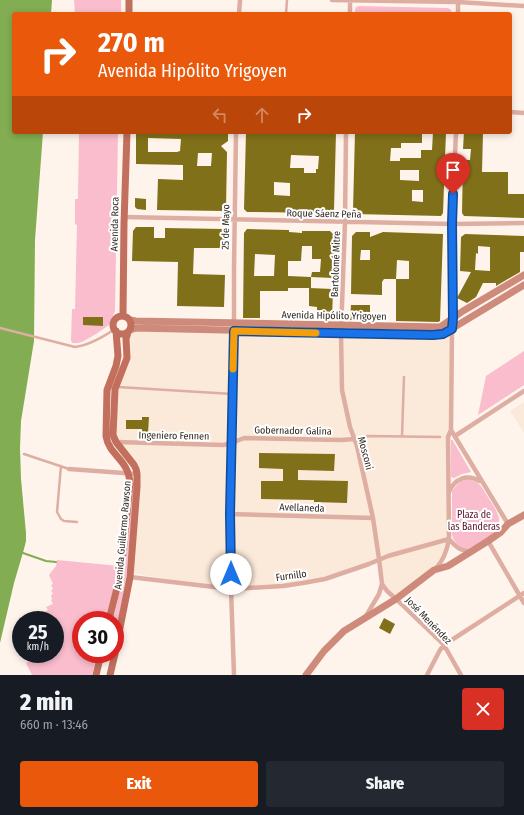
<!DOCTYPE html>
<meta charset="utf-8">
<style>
:root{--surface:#171b24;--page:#242831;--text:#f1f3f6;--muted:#9ea1a6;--accent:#ea580c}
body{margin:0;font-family:"Fira Sans Condensed",sans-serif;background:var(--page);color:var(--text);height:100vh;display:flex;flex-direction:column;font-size:15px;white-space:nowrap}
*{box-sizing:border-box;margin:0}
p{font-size:13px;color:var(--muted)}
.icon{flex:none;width:22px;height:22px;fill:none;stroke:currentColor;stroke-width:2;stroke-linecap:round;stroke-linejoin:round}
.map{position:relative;height:675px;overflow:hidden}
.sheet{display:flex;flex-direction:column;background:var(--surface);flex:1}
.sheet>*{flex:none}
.banner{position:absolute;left:12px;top:12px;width:500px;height:122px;border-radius:4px;box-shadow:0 2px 6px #0003;background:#ea580c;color:#fff;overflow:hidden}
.speed{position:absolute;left:12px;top:611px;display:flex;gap:8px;font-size:20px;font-weight:700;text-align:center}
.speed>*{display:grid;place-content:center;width:52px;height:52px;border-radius:50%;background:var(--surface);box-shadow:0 2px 6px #0003;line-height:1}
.speed small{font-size:10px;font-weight:400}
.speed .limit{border:6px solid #d22;background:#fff;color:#111}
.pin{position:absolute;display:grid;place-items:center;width:34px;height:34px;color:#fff;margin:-41px -17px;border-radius:50% 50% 50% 0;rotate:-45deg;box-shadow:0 0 4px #0007}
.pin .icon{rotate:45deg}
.me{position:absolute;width:44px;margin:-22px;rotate:0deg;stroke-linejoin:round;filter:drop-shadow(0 0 3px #0008)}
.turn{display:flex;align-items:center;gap:14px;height:84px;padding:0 20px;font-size:18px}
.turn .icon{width:52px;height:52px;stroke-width:2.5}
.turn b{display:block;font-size:28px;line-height:34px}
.lanes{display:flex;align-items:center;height:38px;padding:0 20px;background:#0003;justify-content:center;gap:20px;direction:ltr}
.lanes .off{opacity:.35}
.round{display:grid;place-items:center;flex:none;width:42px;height:42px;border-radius:4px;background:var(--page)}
.overview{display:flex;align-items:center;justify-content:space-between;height:68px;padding:0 20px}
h1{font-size:24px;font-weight:800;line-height:30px}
.action{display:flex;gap:8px;margin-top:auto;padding:8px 20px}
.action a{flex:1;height:46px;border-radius:4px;background:var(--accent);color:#fff;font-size:16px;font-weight:800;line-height:46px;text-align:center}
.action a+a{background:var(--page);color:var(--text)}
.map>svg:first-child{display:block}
.built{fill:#fbe9d9}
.green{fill:#f9bdcd}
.water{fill:#82ad52}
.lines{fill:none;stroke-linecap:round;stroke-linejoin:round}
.stream{stroke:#82ad52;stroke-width:2}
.building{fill:#807019;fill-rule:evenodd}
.lane{stroke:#deaea3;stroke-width:2.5}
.street{stroke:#deaea3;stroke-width:4.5}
.secondary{stroke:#ce8a7a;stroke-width:7}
.primary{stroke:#c26f5d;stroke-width:7}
.route-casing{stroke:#114b97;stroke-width:10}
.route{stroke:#1a73e8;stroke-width:7}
.slow{stroke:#f59e0b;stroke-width:7}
.labels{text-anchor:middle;stroke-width:4;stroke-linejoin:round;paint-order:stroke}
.street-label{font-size:10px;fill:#322921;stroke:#fff}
.park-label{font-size:10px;fill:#52142c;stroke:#fff}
</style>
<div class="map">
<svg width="524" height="675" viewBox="0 0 524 675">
<rect width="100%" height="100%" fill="#fef4ec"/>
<path class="built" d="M452,329L451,430L448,437L449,539L443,559L396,599L382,584L380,560L369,564L303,583L231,589L130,573L137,474L116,442L115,389L129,331L433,335Z
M524,402V433L510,411Z"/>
<path class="green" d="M74,0H121V14H75Z
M359,6L448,8L451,10L452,14H355V10L356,7Z
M79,132H118L115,311L109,325L96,334L82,342L77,343H72L71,340L72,309H75L77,225L75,224V199H78Z
M524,351V385L478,415L486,376Z
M451,440H453V441L471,472L462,474L454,478L451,477Z
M465,480C477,479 480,484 486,494C490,501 498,511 499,519C499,522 499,525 498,528C494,534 477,545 470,548C462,550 454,543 452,535V491L457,485L461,481Z
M133,484L135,485L126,577L115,640V620H113L125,569Z
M57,560L119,566L106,620H81V654H97L92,675H32L26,663L39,657L38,655L41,654H55V620H42L40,616L44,614V612L48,610L46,607L53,604L51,600L52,599L51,595L53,594L51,590L53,589L51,585L53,584L49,575L56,566Z"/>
<path class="water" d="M0,0H52L51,14H14V132H43L35,240L34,341L21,421L20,448L21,479L26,533V541L24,549L14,583L0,643Z"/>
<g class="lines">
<path class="stream" d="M23,553L46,561L56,562"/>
</g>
<path class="building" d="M136,132H228V141L221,146L227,152L226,209L224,211L157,210L158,179L183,180V165L136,164ZM148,138L181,139L180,151L177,152H148ZM198,153H212L211,166H197Z
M246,132H336L334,210L331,213L247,212L244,209ZM291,155L319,156L318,169H316V173H304V168H290ZM274,182L290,183V196L274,195Z
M355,132H422V143H401V148H391L390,161H400V158H421V150H432L433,132H446L443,213L441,216L354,214V210H353ZM400,170H419V181L400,180ZM412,190H423V202L412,201Z
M464,132H483L482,172H508V194H524V218L464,216L462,213L463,160H470L471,149H463Z
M135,198L146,199V210L137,209L135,207Z
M136,227H154V238H165V228L223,229L226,233L225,248H194L193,274L225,275L224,307L177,306L178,262L132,261L133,231Z
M247,229L289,230V232L302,233V231H330L334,235L333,278L311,277V288H288V291H260V318H243L244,233ZM302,246H312V259H321L320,272H312L311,277L288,276V261H301ZM255,254L275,255L274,276H254Z
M356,232H370V237L383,232L443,234L440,321L438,322L396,321V279H384L382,282V295L351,294L352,236ZM361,250H370V260H360ZM397,260L409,261V279H396Z
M465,234L524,236V252H520V272L496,286V283H483L476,297L467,303L457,298L471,272L460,271L461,237ZM478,246L490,247V271L475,270L476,253L478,254Z
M309,288L333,289L332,320H317V307L309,306Z
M351,305H370V312H360V320H350Z
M83,317H103V326L83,325Z
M142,417H149L148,433H142V429H126V420H142Z
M259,453L335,454L334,471L298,470V480L348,481L347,503L314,502V500L261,499V481H283V469L259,468Z
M384,618L395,624L390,634L379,628Z"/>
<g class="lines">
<path class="lane" d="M286,14L287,0
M0,328L75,347C90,345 103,337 115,329
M118,387L232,394
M402,436L404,377
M354,439L368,436L440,437
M24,454L69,469
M61,466L57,512L61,519L64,521L77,522"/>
<path class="street" d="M332,0L458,2L524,6
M239,14L240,0
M350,14V0
M458,14V0
M510,112L524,113
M346,132L345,222L341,333L342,390L350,427L357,446L373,518L379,559L382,584L379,594L366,616
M124,217L452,224L524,223
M451,430L508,524
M455,436L524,391
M116,442L223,445L232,443L244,438L341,440L354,439
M69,469L137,474
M449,492C455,478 467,474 480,481
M230,514L373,518
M449,539C456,547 460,551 471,551
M488,541L524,603
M436,568C444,560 447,551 449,539L448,437L451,430L452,329L453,318L452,224L456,132
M130,577L231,589L283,586L303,583L325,579L369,564L388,556L449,539
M382,584L387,591L396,599L444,645L461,675
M234,675L231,589L230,514L234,323V269L236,132
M427,675L440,650L444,645L524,593"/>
<path class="secondary" d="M130,320L136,321L440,327L463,311L524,275
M130,330L136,328L433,335L443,334L524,285
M306,675L324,651L344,631L396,599L434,570L448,566L488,541L501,532L508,524L524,515"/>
<path class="primary" d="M129,14V0
M123,316L124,223L127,132
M113 325a9 9 0 1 1 18 0a9 9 0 1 1-18 0Z
M109,620L121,572L130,484C129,459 109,456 106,436L107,390L116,366L118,356L116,331
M115,653L130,577L137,487V474L136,469L134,465L116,442L113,435L115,389L127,358L126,339L128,332
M96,675L101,654
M110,675L115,654"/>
</g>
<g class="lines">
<defs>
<path id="route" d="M231,574L230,514L234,331L433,335L443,334L452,329L453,318L452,224L453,194"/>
</defs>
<use href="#route" class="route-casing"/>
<use href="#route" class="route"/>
<path class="slow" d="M233,369L234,331L316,333"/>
</g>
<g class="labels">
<g class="street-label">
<text transform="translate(324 213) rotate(1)" y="4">Roque Sáenz Peña</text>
<text transform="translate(114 224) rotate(-89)" y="4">Avenida Roca</text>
<text transform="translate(225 227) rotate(-89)" y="4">25 de Mayo</text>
<text transform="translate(335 264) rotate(-88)" y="4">Bartolomé Mitre</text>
<text transform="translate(334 315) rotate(1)" y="4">Avenida Hipólito Yrigoyen</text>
<text transform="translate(293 430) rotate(1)" y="4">Gobernador Galina</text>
<text transform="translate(174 435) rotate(1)" y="4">Ingeniero Fennen</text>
<text transform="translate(366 453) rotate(75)" y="4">Mosconi</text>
<text transform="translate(302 507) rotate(2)" y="4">Avellaneda</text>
<text transform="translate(122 535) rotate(-85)" y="4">Avenida Guillermo Rawson</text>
<text transform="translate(291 575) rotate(-8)" y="4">Furnillo</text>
<text transform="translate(429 620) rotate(46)" y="4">José Menéndez</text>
</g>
<g class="park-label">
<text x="474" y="518">Plaza de<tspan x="474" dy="12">las Banderas</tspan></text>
</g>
</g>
</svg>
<div class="speed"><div>25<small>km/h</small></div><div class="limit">30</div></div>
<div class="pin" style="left:453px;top:194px;background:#d93025"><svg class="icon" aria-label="arrive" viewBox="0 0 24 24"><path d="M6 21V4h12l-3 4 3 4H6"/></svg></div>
<svg class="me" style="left:231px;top:574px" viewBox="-20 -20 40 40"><circle r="19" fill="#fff"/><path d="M0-13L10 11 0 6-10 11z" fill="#1a73e8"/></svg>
<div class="banner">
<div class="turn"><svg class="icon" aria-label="right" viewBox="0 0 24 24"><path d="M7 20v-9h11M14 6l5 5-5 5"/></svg><div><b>270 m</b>Avenida Hipólito Yrigoyen</div></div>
<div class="lanes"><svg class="icon off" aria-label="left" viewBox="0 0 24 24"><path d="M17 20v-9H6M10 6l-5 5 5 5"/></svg><svg class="icon off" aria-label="ahead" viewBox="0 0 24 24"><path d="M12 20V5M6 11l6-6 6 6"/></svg><svg class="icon" aria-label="right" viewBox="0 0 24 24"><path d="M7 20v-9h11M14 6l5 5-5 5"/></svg></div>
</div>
</div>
<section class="sheet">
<div class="overview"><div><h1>2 min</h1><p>660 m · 13:46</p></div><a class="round" style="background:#d93025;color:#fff"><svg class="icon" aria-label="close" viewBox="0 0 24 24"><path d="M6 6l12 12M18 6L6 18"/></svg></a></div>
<div class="action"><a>Exit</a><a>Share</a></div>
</section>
